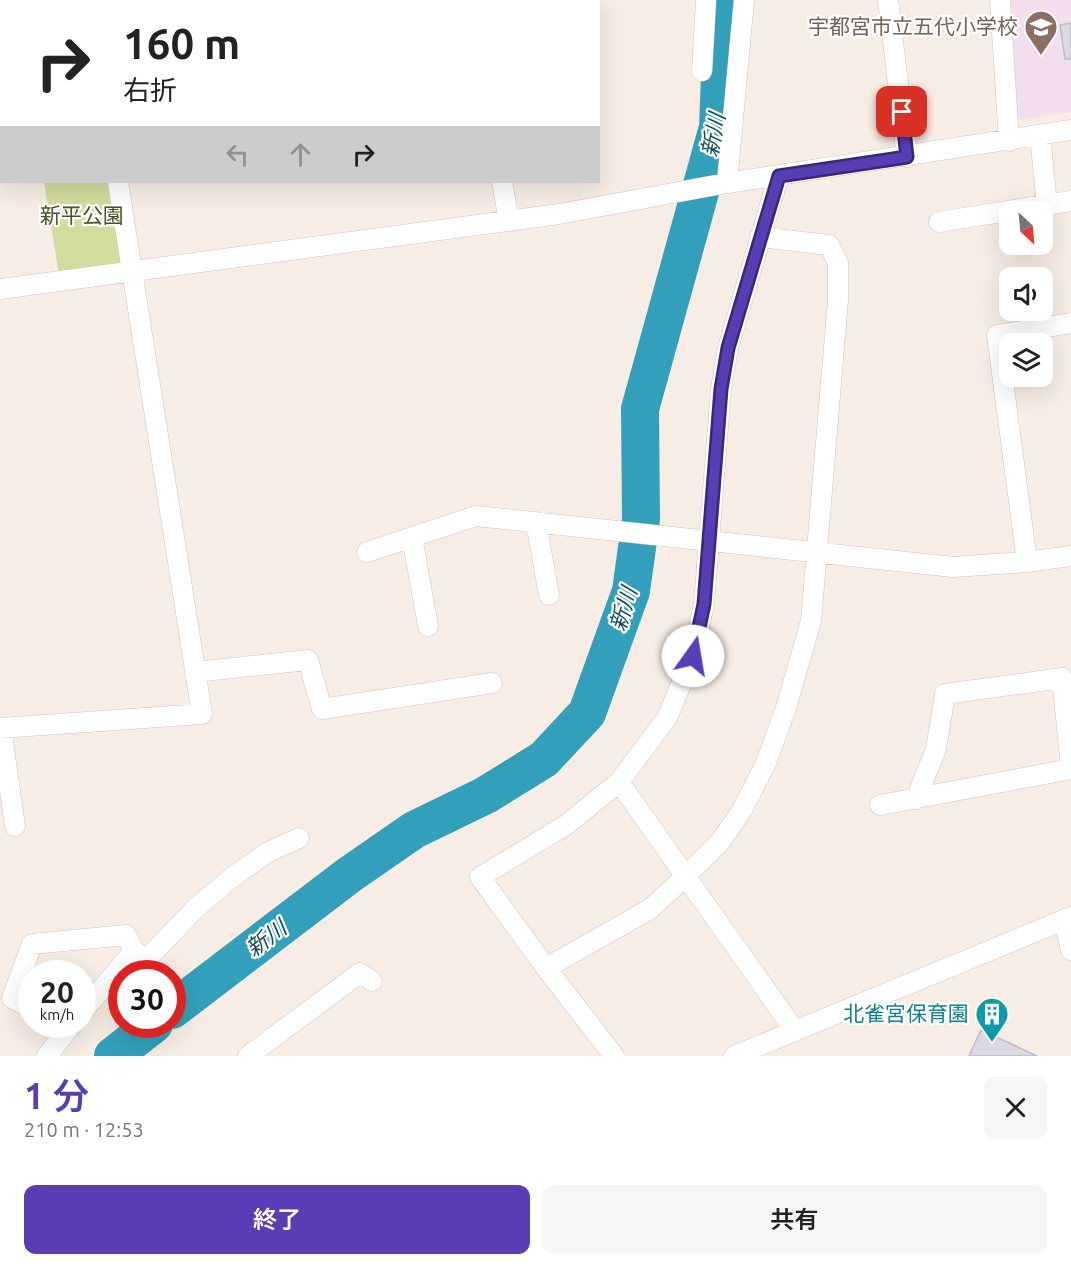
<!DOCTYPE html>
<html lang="ja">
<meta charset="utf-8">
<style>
:root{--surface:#fff;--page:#f6f6f6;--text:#222;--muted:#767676;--accent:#583db5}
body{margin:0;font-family:Ubuntu,"Noto Sans JP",sans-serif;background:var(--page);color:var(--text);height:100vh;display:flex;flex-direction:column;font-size:22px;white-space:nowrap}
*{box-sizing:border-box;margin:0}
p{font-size:20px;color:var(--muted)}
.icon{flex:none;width:33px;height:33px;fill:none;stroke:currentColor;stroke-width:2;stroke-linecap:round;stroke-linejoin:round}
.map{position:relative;height:1056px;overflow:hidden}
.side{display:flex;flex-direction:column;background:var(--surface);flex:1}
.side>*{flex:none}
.banner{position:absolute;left:0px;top:0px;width:600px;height:183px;box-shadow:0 6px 24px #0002;background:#fff;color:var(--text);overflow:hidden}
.needle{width:39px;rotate:154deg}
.buttons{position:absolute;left:999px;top:201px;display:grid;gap:12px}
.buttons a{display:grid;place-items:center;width:54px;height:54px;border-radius:12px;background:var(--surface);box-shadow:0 6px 24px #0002;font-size:30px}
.speed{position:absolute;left:18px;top:960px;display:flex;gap:12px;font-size:30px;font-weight:700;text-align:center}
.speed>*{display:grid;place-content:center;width:78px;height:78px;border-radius:50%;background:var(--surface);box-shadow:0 6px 24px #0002;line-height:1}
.speed small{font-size:15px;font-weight:400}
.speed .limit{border:9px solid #d22;background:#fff;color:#111}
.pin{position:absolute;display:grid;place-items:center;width:51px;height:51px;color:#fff;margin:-26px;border-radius:12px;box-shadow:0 3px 9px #0006}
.me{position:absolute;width:66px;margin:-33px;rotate:13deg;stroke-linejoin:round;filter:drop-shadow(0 0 4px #0008)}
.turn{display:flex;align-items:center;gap:21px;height:126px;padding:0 24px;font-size:27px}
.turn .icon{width:78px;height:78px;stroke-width:2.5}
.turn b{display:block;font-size:42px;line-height:51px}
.lanes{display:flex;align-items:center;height:57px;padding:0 24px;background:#0003;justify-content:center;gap:30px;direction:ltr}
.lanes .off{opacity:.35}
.round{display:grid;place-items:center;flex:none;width:63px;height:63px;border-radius:12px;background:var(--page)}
.summary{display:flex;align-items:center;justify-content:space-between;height:102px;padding:0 24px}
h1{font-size:36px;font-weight:600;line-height:45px;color:var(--accent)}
.primary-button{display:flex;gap:12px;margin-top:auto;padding:12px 24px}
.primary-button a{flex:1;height:69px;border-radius:12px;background:var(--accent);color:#fff;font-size:24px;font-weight:600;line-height:69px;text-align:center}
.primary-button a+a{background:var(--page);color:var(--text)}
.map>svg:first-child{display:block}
.education{fill:#f3deed}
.green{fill:#d4db9f}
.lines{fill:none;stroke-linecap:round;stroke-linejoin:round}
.river{stroke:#33a0bb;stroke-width:38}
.building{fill:#dbd9e4;stroke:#bdbbc6;stroke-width:1.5}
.street-casing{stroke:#cec3bc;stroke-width:21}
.street{stroke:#fff;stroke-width:20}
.route-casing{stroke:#392876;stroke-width:15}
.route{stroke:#583db5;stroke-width:10}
.labels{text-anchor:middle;stroke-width:4.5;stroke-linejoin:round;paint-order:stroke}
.education-label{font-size:21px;fill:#785e54;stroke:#fff;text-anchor:end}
.park-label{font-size:21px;fill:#4a4f24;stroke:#fff}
.culture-label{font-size:21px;fill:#0d838f;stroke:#fff;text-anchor:end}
.water-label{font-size:22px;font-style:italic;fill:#0f4c5b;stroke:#fff}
</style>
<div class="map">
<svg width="1071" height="1056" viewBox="0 0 1071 1056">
<rect width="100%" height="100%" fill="#f8ede5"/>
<path class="education" d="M1006,0H1071V112L1017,120Z"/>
<path class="green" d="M44,182H109L122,264L59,275Z"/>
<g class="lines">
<path class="river" d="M172,1010L349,875L414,830L486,795L544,759L587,713L631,591L641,519L640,409L718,127L723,0
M113,1056L154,1024"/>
</g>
<path class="building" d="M1071,23V59H1065L1060,25Z
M981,1030L1037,1056H969Z"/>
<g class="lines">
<defs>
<path id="street" d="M91,0V2
M259,0L260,2
M374,0V2
M477,0V2
M888,0L907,157
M1000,0L1009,141
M702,71L706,0
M1040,135L1047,205
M502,182L509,221
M727,183L744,0
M939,222L1071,201
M0,289L559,214L727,183L1071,130
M536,522L549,595
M412,537L428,626
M367,552L476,516L953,567L1027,562L1071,556
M1027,562L997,335L1071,323
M195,672L308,660L322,709L492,683
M0,728L202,714L118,182
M1,728L15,826
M619,782L795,1031
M916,799L936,749L945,694L1062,678L1071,766
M880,805L1071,769
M1064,919L1071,950
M546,968L650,909L686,876L721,841L742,810L766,763L786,708L811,621L838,300V263L829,245L760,237
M32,1008L12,998L32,944L126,935L134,951
M82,1012L134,951L147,959L197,907L234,876L268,852L299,838
M47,1056L72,1024
M248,1056L360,973L372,981
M614,1056L546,968L480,877L566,825L619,782L667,718L693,655L704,604L721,389L728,348L779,175
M734,1056L1071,917"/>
</defs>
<use href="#street" class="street-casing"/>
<use href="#street" class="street"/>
</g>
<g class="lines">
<defs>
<path id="route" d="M693,656L704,604L721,389L728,348L779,176L907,157L902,112"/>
</defs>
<use href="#route" class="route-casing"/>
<use href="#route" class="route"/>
</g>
<defs>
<symbol id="school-pin" viewBox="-11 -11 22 30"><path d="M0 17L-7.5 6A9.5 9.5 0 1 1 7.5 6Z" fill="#8d6e63" stroke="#fff"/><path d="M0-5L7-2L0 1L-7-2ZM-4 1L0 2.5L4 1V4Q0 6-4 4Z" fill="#fff"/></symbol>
<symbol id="building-pin" viewBox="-11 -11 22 30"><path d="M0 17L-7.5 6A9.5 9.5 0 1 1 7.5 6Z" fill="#0f9aa8" stroke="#fff"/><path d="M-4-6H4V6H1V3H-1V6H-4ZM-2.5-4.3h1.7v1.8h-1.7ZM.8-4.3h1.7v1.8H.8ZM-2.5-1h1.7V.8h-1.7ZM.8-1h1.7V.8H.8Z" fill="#fff"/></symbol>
</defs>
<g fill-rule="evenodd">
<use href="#school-pin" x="1022" y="8" width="38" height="52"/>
<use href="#building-pin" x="973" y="995" width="38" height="52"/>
</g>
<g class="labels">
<g class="education-label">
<text x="1018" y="34">宇都宮市立五代小学校</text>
</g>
<g class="park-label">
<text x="82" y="223">新平公園</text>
</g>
<g class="culture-label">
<text x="969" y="1021">北雀宮保育園</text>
</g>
<g class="water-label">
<text transform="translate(713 135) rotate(-79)" y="8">新川</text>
<text transform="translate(623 609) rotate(-73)" y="8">新川</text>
<text transform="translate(266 938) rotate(-37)" y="8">新川</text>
</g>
</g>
</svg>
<div class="buttons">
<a><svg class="needle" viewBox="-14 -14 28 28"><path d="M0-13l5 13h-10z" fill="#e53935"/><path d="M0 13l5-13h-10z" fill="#767676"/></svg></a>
<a><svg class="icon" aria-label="sound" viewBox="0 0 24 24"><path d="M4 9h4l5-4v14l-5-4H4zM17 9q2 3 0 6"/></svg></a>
<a><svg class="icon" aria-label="layers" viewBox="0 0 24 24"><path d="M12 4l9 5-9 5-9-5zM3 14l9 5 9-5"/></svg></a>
</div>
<div class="speed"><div>20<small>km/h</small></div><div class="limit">30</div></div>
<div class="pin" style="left:902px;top:112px;background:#d93025"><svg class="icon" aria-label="arrive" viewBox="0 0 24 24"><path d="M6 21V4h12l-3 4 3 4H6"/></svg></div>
<svg class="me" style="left:693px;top:656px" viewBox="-20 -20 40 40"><circle r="19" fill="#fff"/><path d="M0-13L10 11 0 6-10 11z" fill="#583db5"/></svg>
<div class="banner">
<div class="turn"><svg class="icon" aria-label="right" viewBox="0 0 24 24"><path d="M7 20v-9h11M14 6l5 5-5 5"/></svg><div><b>160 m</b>右折</div></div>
<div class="lanes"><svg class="icon off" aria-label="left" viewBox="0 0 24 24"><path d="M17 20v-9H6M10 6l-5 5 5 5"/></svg><svg class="icon off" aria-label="ahead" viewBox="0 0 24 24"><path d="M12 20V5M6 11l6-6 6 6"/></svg><svg class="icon" aria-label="right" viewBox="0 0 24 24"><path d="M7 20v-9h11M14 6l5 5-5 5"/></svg></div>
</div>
</div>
<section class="side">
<div class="summary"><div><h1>1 分</h1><p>210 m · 12:53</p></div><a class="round"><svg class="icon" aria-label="close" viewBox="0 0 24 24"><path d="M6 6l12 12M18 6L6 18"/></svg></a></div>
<div class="primary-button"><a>終了</a><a>共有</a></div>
</section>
